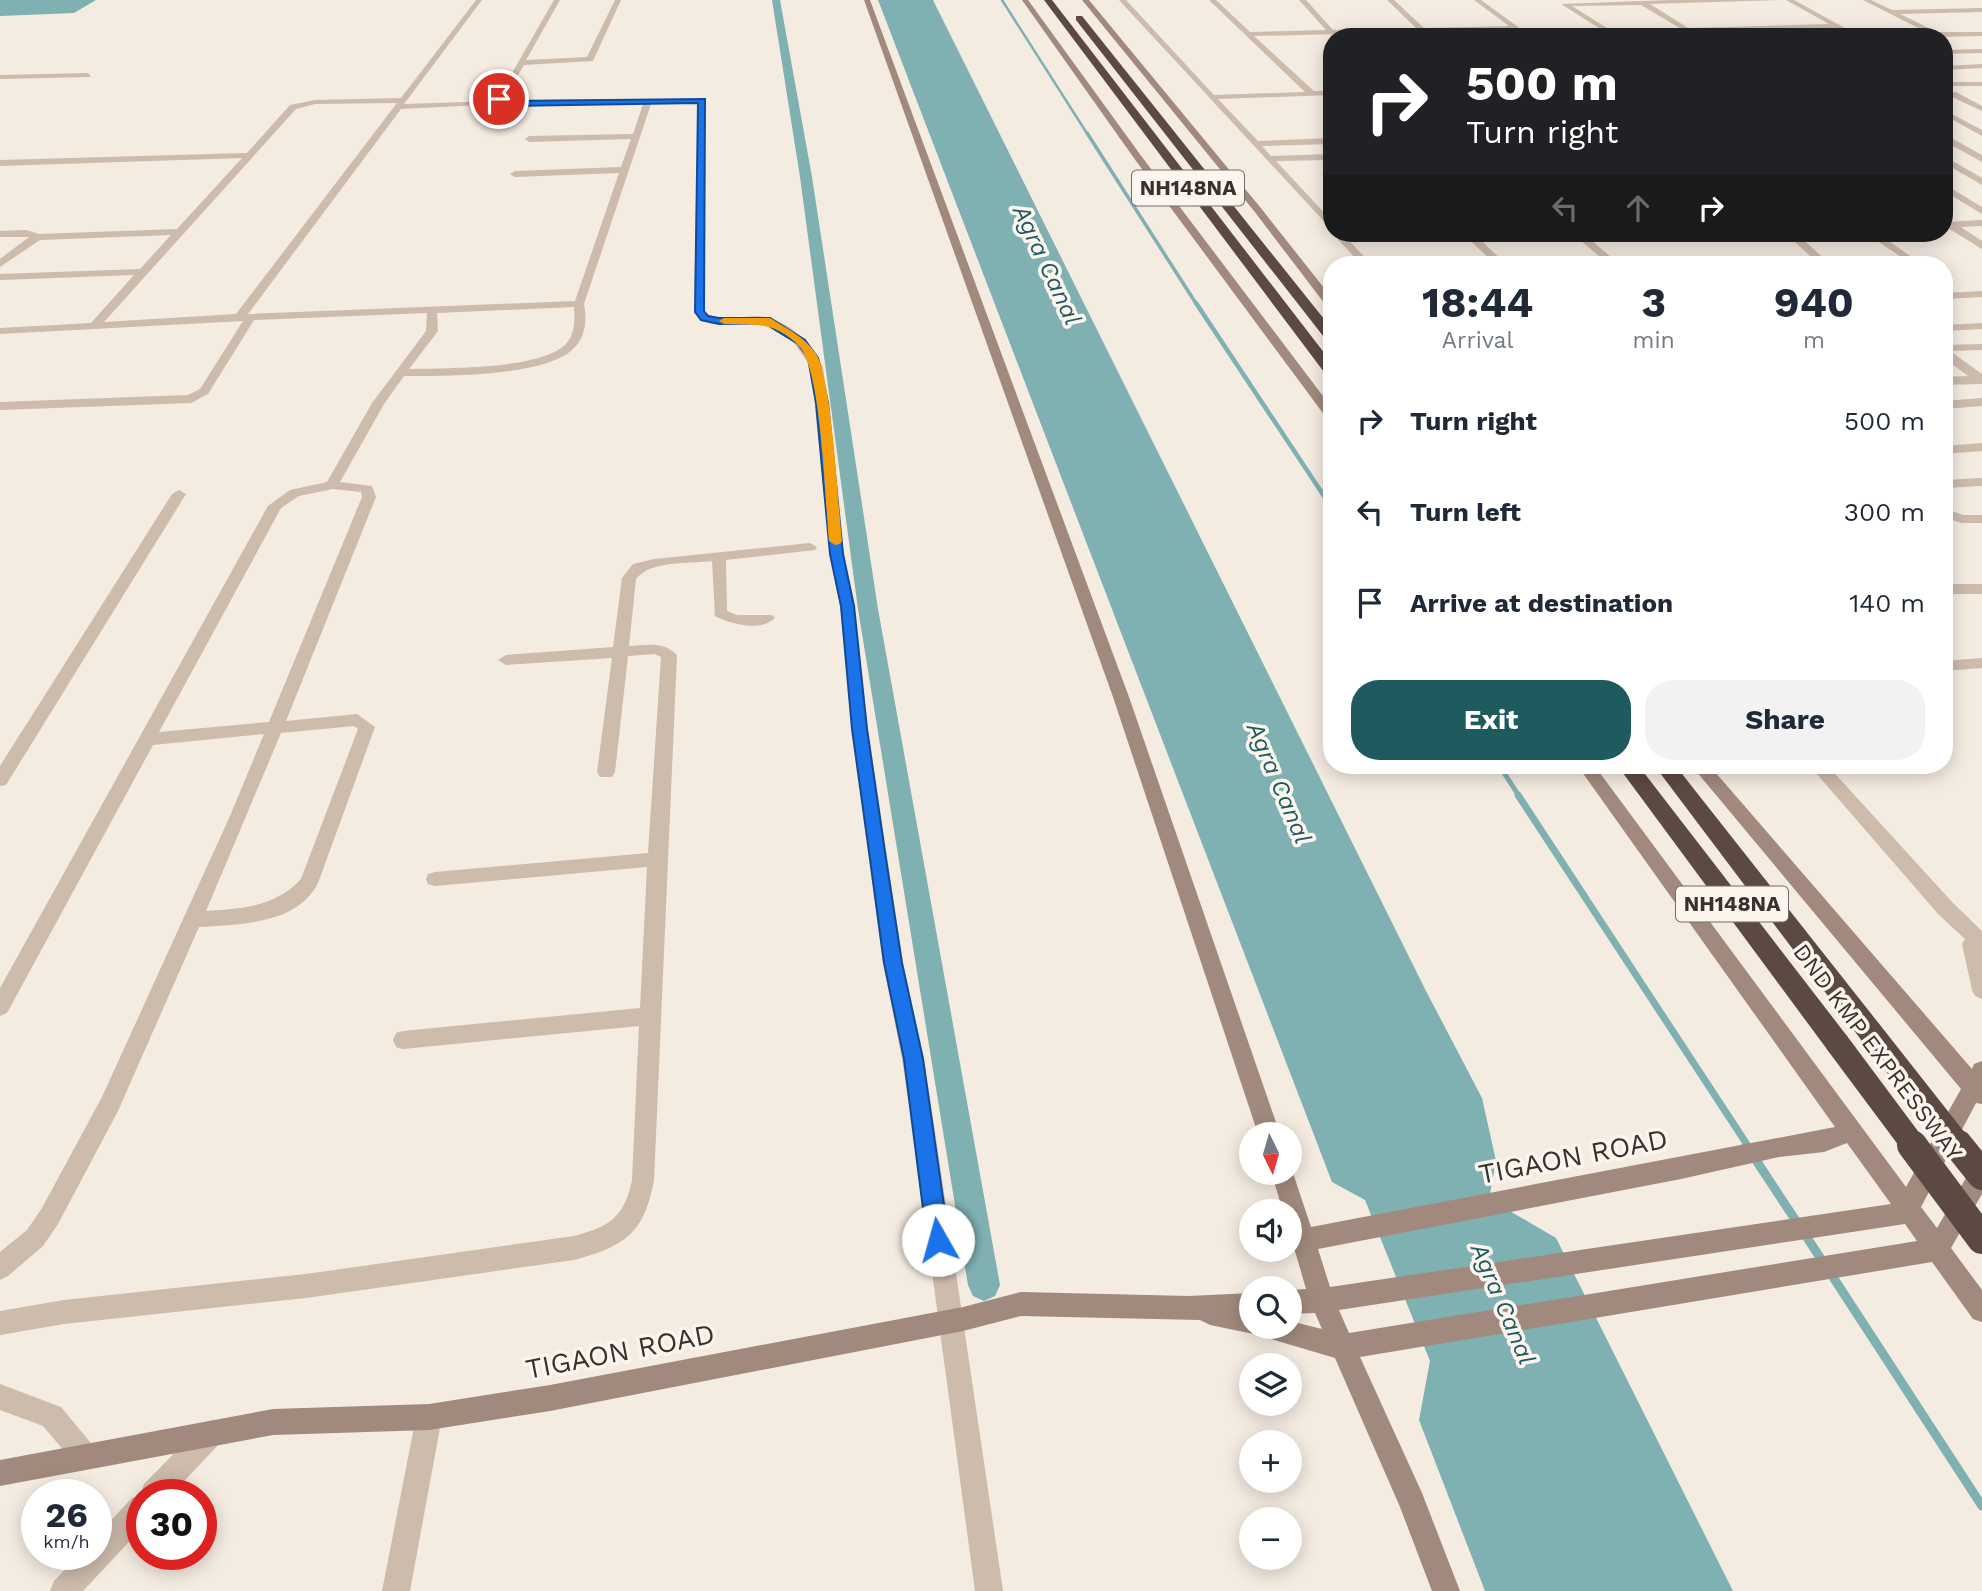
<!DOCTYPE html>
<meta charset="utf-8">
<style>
:root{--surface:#fff;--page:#f2f2f3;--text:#1f2937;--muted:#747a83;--accent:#1f5a5e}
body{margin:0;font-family:"Work Sans",sans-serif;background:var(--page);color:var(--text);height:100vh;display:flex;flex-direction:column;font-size:26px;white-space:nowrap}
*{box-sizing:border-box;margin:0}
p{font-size:23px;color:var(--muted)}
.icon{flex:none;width:38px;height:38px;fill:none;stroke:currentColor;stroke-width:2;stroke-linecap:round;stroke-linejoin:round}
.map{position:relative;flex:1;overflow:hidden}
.drawer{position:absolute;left:1323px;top:256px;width:630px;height:518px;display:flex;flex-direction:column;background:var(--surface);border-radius:28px;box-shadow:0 4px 18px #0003}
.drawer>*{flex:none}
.banner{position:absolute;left:1323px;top:28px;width:630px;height:214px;border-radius:28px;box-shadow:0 4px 18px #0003;background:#202124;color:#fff;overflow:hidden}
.needle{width:46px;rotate:175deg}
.controls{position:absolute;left:1239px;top:1122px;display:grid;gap:14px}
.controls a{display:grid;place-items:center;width:63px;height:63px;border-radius:50%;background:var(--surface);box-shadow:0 4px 18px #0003;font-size:35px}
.speed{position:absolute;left:21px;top:1479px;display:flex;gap:14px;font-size:35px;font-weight:700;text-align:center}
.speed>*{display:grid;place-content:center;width:91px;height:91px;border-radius:50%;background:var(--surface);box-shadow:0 4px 18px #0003;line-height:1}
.speed small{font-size:18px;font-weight:400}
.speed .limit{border:10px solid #d22;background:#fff;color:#111}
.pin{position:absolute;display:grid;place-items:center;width:60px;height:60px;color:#fff;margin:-30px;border:4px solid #fff;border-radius:50%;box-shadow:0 2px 7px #0007}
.me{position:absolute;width:77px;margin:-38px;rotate:353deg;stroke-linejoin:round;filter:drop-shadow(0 0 5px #0008)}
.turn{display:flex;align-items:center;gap:24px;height:147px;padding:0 28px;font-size:32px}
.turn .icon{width:91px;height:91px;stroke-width:2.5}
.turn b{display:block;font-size:49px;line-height:60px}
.lanes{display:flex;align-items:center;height:66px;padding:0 28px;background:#0003;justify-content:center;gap:35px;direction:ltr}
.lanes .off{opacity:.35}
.eta{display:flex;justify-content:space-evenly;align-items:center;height:119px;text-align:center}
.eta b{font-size:42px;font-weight:700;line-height:49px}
.button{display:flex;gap:14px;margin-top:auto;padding:14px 28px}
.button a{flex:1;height:80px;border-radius:28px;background:var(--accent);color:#fff;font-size:28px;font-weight:700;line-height:80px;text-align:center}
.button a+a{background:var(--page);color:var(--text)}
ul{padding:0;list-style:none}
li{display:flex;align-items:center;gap:21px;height:91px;padding:0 28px}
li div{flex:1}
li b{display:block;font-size:26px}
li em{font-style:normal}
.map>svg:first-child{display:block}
.water{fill:#7fb0b2}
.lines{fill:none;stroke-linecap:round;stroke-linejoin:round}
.stream-far5{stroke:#7fb0b2;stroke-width:2.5}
.stream-far4{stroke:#7fb0b2;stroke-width:3.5}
.stream-far3{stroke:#7fb0b2;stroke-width:4.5}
.stream-far2{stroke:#7fb0b2;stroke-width:5}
.stream-far1{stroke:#7fb0b2;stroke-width:7}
.stream{stroke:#7fb0b2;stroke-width:9}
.canal{fill:#7fb0b2;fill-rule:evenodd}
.street{fill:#cdbbac;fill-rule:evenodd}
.secondary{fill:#a18a7d;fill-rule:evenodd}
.highway{fill:#5c4a42;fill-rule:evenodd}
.highway-bridge-far1{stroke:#5c4a42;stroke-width:24}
.highway-bridge{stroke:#5c4a42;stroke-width:30}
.route{fill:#1a73e8;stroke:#114b97;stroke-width:2}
.slow{fill:#f59e0b}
.labels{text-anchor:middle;stroke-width:7;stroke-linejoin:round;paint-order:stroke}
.shield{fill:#fbf5ee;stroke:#756b66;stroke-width:2}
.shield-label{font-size:21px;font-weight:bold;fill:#3b302b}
.street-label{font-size:23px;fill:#3b302b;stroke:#fbf5ee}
.water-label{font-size:24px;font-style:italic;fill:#1f5a5e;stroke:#fbf5ee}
.near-street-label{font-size:28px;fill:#3b302b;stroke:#fbf5ee}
</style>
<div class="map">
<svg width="1982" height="1591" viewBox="0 0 1982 1591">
<rect width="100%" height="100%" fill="#f4ebe1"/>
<path class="water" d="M0,0H96L74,13L0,16Z
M878,0H933L1426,991L1482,1098L1496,1161L1489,1199L1556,1238L1733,1591H1485L1419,1420L1430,1361L1365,1200L1332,1182Z"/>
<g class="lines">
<path class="stream-far5" d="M1002,0L1088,135"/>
<path class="stream-far4" d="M1087,133L1197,305"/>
<path class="stream-far3" d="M1196,303L1332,508"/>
<path class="stream-far2" d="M1499,765L1519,796"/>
<path class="stream-far1" d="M1518,795L1748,1146"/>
<path class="stream" d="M1746,1145L1798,1224
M1804,1233L1823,1262
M1831,1274L1982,1506"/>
<path class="canal" d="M772,0H780L812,177L878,609L1000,1285L995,1296L984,1301L973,1296L968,1285L858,609L800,177Z"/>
<path class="street" d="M476,0H482L404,104L496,101L554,0H560L526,60L587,57L615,0H621L593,61L524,65L504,100L705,99L704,311C719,324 739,316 757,316C786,317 811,342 823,367L844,554L854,606L868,729L903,963L924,1059L935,1131L1003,1591H975L913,1131L902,1059L883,963L852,729L840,606L830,554L811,367L792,340L768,325L712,324L701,320L694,312L698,103L651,104L584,304C587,320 586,337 573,349C544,377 444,376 404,376L384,404L340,482L372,486L376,497L286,721L357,714L375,727L318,883C297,925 239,924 199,927L118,1111L58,1224L43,1246L8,1276L0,1280V1252L27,1230L42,1208L102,1097L230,816L264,734L153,745L7,1013L0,1016V988L268,506L290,490L327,482L372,403L426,331L427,313L254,320L208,394L191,403L0,410V402L188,395L200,389L243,321L0,334V328L91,323L134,275L0,280V274L140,269L171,235L40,240L0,267V259L29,237H0V231L26,230L39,234L177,229L242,158L0,166V160L247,153L290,105L315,100L401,98ZM397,103L236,314L104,322L296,109L315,104ZM503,104H643L633,134L529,136L525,139L529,142L631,139L621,167L515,171L510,174L515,177L619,173L575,301L248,314L401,109ZM574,307C575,320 575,334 566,344C540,370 446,368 409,369L438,331L437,313ZM333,489L361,492L362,497L269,722L159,732L281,508L299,496ZM354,726L358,729L301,879C275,907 242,909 206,911L281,733Z
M1119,0H1126L1214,95L1305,92L1209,0H1216L1250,32L1326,30L1299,0H1306L1333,30L1416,28L1387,0H1394L1424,28L1509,26L1474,0H1481L1532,37H1524L1515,30L1254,36L1314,91H1332V95L1218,99L1258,141L1332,138V144L1262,146L1271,156L1332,154V160L1276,161L1332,221V230Z
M1670,0H1780L1650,4L1688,28L1829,24L1786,0H1794L1861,37H1852L1836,28L1695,32L1697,34L1693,36L1641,5L1572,6L1621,37H1613L1561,4Z
M1863,0H1871L1892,10L1982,8V12L1900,14L1937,32H1982V36L1936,37Z
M1982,49V53L1944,54V50Z
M1982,64V68L1944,70V66Z
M88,73L91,77L0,79V75Z
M1944,82H1982V86H1944Z
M1950,92H1956L1982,106V111L1950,96Z
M1944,110L1982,130V136L1944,115Z
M1944,134L1982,155V162L1944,141Z
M1944,156L1982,178V185L1944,163Z
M1944,184L1982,207V214L1944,191Z
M1982,220V226L1961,227L1982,241V249L1948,228H1944V222Z
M1332,233H1342L1371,264H1361Z
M1462,233H1473L1506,264H1495Z
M1572,233H1583L1619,264H1608Z
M1785,233H1796L1830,264H1819Z
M1866,233H1877L1922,264H1911Z
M1982,291V297L1944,299V293Z
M1982,323V329L1944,331V325Z
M1982,344V350L1950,351L1982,374V384L1944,385V377L1968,376L1944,358V345Z
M1982,398V406L1944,409V401Z
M1982,443V451L1944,454V446Z
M1982,478V486L1944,488V480Z
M179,490L186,494L6,785L0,786V766L172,494Z
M1944,508L1963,515H1982V523H1961L1944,517Z
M810,543L817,547L815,550L726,560L727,611L737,615H772L775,618C761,632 730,624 715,616L712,561C689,564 651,560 636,579L629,646C646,645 664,641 677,655L654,1180C644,1234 625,1246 574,1260L306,1298L64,1324L0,1335V1311L64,1300L306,1274L574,1236C610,1226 624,1218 632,1180L639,1026L403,1049L396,1047L393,1040L396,1033L403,1031L640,1008L647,867L435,886L428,884L426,879L428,874L435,872L648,853L661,657L655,654L628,656L615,772L612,777H600L597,772L612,658L506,665L498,660L506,655L613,647L622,578L633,564L654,559Z
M1944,584H1982V594H1944Z
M1982,658V668L1944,671V661Z
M1809,765H1827L1953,903L1982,931V999L1975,996L1972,990L1962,944L1965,939L1939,915Z
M0,1384L61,1407L95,1448L99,1457L95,1466L86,1470L77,1466L43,1426L0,1410Z
M429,1404L438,1408L442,1417L410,1591H382L416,1417L420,1408Z
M212,1420L221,1424L225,1433L221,1442L172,1494H142V1528L83,1591H50L54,1581L80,1554H96V1536L132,1498L141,1495L144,1484L203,1424Z"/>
<path class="secondary" d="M864,0H870L1129,697L1280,1134H1258L1113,697Z
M1022,0H1028L1142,157L1332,408V421L1328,420L1136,161Z
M1082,0H1089L1260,207L1332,298V309L1328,308L1254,211Z
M1577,765H1594L1906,1187L1961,1089L1691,765H1709L1972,1069L1974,1064L1982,1061V1104L1976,1103L1921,1207L1937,1228L1974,1164L1982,1161V1194L1951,1248L1982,1290V1322L1973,1319L1932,1262L1360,1357L1422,1493L1460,1591H1432L1400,1507L1335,1358L1254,1334L1210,1325L1200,1320L1021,1316L963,1331L550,1411L429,1430L273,1435L0,1486V1460L273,1409L429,1404L550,1385L963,1307L1021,1292L1189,1296L1251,1293V1326H1290V1321L1322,1329L1315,1313L1290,1314V1290L1306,1289L1290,1234V1211H1283L1271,1172H1290V1164L1311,1227L1835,1127ZM1847,1143L1891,1204L1330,1287L1318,1249L1681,1179L1779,1157L1824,1152ZM1905,1224L1917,1241L1349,1333L1339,1310Z"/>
<path class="highway" d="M1044,0H1052L1332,363V377L1327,376L1191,195L1157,190L1155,188L1161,185L1185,188Z
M1076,16H1082L1332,329V342L1327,341L1076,20Z
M1617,765H1638L1847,1036L1851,1044L1847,1052L1838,1055L1829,1052Z
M1654,765H1675L1880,1025L1883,1033L1880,1041L1871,1044L1862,1041Z"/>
<path class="highway-bridge-far1" d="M1871,1033L1960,1146
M1838,1044L1914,1146"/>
<path class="highway-bridge" d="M1912,1145L1982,1239
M1958,1145L1982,1175"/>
</g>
<path class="route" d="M499,97L507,101L705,99L704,311L708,316L719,318H770L805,340L818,358L828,403L843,554L854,606L867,729L886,859L902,963L923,1059L949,1240L946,1247L938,1250L931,1247L927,1240L904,1059L884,963L870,859L852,729L841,606L830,554L816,403L808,358L798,344L764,323L719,324L701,320L695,312L698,103L507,106L498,104L496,99Z"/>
<path class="slow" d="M770,318C787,329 805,337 816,354C832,378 838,506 842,541L840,544L835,545L829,541C825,502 822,370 799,346C776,322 754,324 724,324L719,321L724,318Z"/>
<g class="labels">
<g class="shield">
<rect x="1132" y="170.5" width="112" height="35" rx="5"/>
<rect x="1676" y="886.5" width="112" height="35" rx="5"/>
</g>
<g class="shield-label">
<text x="1188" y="195">NH148NA</text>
<text x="1732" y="911">NH148NA</text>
</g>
<g class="street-label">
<text transform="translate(1878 1052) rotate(53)" y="8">DND KMP EXPRESSWAY</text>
</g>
<g class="water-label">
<text transform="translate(1047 265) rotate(65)" y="8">Agra Canal</text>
<text transform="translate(1279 783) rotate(67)" y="8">Agra Canal</text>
<text transform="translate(1503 1304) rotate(67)" y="8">Agra Canal</text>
</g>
<g class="near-street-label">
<text transform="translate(1573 1156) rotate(-11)" y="10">TIGAON ROAD</text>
<text transform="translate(620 1351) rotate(-11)" y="10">TIGAON ROAD</text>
</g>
</g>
</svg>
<div class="controls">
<a><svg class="needle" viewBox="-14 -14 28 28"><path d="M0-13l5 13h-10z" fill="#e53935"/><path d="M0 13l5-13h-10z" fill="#747a83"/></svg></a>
<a><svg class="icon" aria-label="sound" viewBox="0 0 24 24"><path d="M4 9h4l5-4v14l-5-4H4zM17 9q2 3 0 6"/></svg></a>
<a><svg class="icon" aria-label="search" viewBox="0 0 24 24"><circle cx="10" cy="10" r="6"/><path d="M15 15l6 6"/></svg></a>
<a><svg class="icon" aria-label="layers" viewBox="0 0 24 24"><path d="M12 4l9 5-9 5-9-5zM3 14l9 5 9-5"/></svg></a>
<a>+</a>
<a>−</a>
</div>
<div class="speed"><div>26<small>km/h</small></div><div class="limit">30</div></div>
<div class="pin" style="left:499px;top:99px;background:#d93025"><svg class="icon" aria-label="arrive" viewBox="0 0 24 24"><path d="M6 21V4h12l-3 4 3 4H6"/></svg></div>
<svg class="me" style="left:938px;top:1240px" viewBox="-20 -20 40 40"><circle r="19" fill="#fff"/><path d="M0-13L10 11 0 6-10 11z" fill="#1a73e8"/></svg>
<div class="banner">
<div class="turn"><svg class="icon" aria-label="right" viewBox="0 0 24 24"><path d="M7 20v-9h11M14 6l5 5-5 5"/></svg><div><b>500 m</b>Turn right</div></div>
<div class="lanes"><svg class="icon off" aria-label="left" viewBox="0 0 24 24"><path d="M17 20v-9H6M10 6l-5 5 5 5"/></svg><svg class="icon off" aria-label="ahead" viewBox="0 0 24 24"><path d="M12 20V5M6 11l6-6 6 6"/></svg><svg class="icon" aria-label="right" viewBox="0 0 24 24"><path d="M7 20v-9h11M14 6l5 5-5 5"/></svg></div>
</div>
<section class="drawer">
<div class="eta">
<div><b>18:44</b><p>Arrival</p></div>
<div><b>3</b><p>min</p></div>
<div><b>940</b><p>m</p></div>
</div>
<ul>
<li><svg class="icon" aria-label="right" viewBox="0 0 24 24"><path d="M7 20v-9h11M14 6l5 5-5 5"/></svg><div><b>Turn right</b></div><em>500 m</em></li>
<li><svg class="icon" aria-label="left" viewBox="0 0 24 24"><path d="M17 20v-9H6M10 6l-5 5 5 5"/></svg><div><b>Turn left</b></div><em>300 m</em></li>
<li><svg class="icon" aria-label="arrive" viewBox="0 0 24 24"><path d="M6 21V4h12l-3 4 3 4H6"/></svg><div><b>Arrive at destination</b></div><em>140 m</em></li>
</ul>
<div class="button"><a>Exit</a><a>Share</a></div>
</section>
</div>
